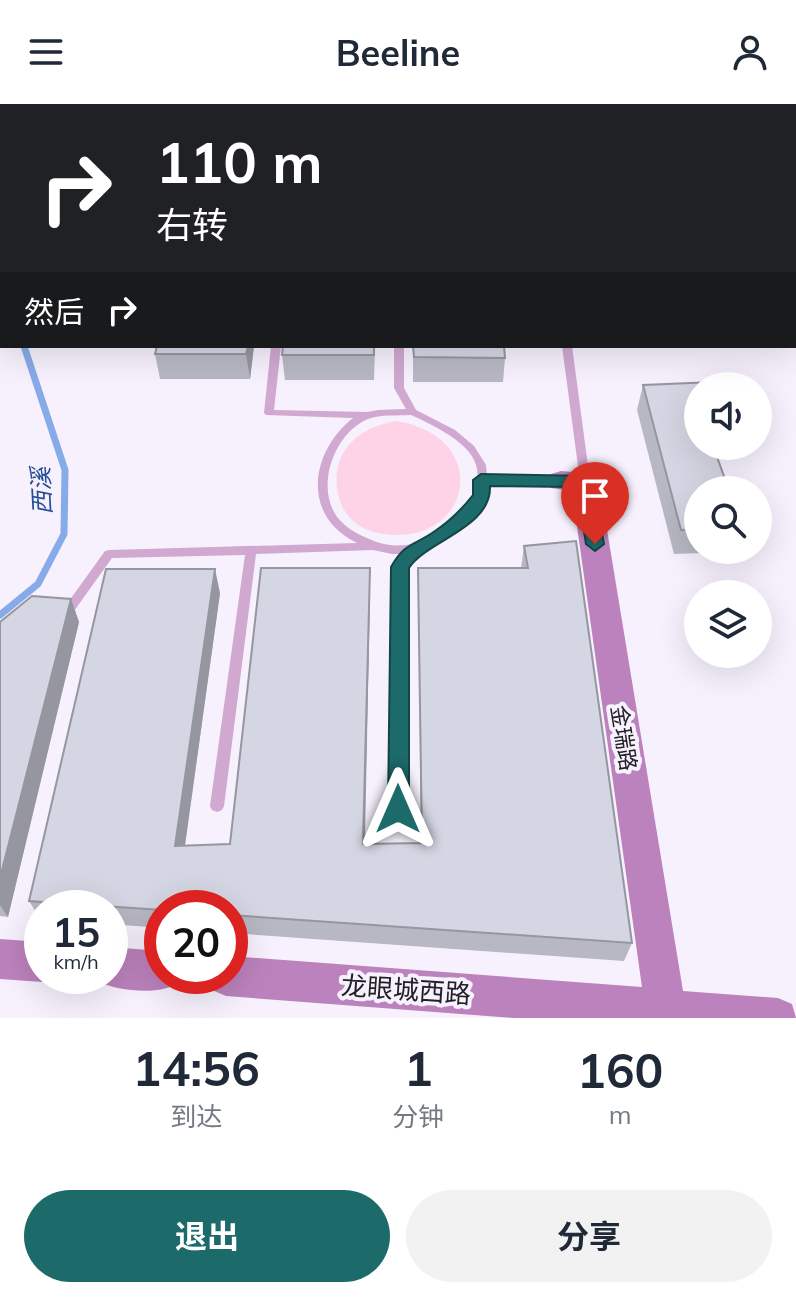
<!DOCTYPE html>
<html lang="zh">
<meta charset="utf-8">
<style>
:root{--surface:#fff;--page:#f2f2f3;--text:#1f2937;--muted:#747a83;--accent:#1d6a6b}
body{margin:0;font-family:Mulish,"Noto Sans SC",sans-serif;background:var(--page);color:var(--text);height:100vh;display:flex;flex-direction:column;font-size:30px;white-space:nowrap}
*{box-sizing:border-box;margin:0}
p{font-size:26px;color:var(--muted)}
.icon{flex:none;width:44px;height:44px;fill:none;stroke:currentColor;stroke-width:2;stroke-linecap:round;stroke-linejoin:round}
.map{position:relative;height:914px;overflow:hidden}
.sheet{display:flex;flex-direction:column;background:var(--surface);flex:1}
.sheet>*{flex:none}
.top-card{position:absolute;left:0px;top:0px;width:796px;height:244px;box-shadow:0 8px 32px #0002;background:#202124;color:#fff;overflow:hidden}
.tools{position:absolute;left:684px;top:268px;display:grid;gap:16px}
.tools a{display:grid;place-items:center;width:88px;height:88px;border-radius:50%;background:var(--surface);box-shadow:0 8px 32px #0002;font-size:40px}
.speed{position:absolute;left:24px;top:786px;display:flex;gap:16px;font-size:40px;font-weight:700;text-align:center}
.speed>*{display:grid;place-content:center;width:104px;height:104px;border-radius:50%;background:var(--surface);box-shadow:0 8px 32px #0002;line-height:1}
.speed small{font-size:20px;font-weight:400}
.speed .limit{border:12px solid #d22;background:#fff;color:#111}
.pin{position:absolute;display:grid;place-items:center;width:68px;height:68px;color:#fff;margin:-82px -34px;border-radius:50% 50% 50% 0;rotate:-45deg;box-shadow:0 0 8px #0007}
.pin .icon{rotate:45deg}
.me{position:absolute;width:88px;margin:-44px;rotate:0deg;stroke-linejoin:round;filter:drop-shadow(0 0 6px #0008)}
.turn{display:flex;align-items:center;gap:28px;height:168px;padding:0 24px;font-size:36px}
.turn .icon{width:104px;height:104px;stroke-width:2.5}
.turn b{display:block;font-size:56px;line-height:68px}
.then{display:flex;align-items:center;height:76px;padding:0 24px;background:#0003;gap:16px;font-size:30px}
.eta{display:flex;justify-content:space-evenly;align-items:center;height:136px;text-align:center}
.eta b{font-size:48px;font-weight:700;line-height:56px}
.primary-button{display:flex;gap:16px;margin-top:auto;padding:16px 24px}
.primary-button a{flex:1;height:92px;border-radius:48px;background:var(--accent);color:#fff;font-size:32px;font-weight:700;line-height:92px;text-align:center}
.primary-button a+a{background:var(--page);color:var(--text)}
header{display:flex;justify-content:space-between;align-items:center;height:104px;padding:0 24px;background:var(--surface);font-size:36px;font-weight:700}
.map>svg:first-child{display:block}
.green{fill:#fed3e7}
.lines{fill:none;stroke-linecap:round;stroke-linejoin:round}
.stream-far1{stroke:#87aae8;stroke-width:6}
.stream{stroke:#87aae8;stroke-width:7}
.lane{fill:#d0a8d0;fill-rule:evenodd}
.secondary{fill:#bc82bd;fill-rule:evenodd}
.wall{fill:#b7b8c3}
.shaded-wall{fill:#95969f}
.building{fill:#d5d6e3;stroke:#95969f;stroke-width:2}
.route{fill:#1d6a6b;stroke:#134546;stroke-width:2}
.labels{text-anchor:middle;stroke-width:8;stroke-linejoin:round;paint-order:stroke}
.street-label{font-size:22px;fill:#212024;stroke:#f6f1fd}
.water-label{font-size:24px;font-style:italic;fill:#264d96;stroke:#f6f1fd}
.near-street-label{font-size:26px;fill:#212024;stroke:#f6f1fd}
</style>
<header><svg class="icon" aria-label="menu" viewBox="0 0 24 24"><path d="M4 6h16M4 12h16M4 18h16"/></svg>Beeline<svg class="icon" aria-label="person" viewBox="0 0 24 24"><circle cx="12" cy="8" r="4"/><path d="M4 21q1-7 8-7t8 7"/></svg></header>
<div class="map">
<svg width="796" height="914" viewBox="0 0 796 914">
<rect width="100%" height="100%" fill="#f6f1fd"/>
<path class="green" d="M396,317C496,333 471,447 378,429C359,425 344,413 339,394C328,351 355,324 396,317Z"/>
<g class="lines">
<path class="stream-far1" d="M0,179L2,182"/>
<path class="stream" d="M0,511L38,480L64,430L65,366L24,242"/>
<path class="lane" d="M528,0H536V2H528Z
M0,79H2V83H0Z
M794,94H796V98H794Z
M794,151H796V157H794Z
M794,232H796V238H794Z
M271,242H281L274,306L367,308L378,306L406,305L394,284V242H404V284L416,306L455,326L474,342L486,361L487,372L561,373L566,377L561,381L487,380L486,396L460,424L445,435L430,443L415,447L406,463L405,705L403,709L398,711L393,709L391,705L394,463L403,450H392L373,446L256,450L224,702L222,706L217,708L212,706L210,702L245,451L112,454L74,507H66L64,504L105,447L109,446L357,439C301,412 310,348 353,314L266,311L264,309ZM411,311C431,320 470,338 476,361C479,371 477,381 477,392C448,426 413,456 367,434C355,429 341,421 334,408C317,377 336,328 368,315C381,310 397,312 411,311Z
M562,242H572L590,377L585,381L580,377Z"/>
<path class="secondary" d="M561,367L595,370L599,377L683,887L778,894L792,900L796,914H514L226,892L212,886L206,872H230V852L642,883L572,387L551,384L547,377L551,370Z
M0,835L42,838V872H56L42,878L0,875Z
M110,843L162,847V872H180L176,881C153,891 119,887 96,877L94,872H110Z"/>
</g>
<path class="wall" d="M670,0H796V59H794V2H670Z
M157,242H254L250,275H160L155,250Z
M283,242H375L374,276H285L282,251Z
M413,242L505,254L503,278H413Z
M643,281L698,282V446H734L733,448L674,450L637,306Z
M524,442L632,839L624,857L230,829V804H162V824L110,820V804H42V816H41L29,797L220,489L185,742L230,740L370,488L365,740L421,739L418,464H521Z
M71,495L79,518L8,813L0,812V518Z"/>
<path class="shaded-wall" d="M248,242H254L250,275L246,250Z
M370,464V488L364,760L363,740Z
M215,465L220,489L182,762L175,742Z
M71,495L79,518L8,813L0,801V774Z"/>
<path class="building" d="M671,0H796V40H794V2H671Z
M157,242H248L246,250H155Z
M283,242H374V251H282Z
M413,242H504L505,254L414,253Z
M715,278L717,282H698V342H713L729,386H698V425L681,426L643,281Z
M576,437L632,839L230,811V804H162V806L29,797L106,465H215L175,742L230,740L261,464H370L363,740L422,739L418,464H528L524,442Z
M32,492L71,495L0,774V518Z"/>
<path class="route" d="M481,370L591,372L604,440L595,447L586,440L577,383L490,382C492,424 426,437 409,464V705L406,712L398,715L391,712L388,705L391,463C405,438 414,442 435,427C450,417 462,405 473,391V376Z"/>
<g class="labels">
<g class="street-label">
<text transform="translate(624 634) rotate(81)" y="8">金瑞路</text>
</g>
<g class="water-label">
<text transform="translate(42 387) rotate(-93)" y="8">西溪</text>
</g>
<g class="near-street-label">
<text transform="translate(406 886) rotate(4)" y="9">龙眼城西路</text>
</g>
</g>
</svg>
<div class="tools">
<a><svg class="icon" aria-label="sound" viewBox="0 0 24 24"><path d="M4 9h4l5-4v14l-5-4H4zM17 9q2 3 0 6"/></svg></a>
<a><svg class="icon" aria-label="search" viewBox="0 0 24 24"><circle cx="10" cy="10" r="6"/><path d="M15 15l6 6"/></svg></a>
<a><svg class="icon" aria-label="layers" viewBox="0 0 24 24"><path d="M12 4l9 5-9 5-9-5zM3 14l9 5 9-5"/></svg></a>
</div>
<div class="speed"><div>15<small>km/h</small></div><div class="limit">20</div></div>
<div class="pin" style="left:595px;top:440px;background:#d93025"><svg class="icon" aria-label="arrive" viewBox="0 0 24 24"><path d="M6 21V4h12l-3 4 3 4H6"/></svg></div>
<svg class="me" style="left:398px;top:705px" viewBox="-20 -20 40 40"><path d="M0-17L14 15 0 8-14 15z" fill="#1d6a6b" stroke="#fff" stroke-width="4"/></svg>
<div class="top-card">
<div class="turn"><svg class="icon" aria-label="right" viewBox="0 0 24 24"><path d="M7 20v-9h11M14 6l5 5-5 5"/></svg><div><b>110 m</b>右转</div></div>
<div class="then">然后<svg class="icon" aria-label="right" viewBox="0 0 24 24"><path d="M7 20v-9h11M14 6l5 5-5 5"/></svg></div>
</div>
</div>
<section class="sheet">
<div class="eta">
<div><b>14:56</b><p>到达</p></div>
<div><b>1</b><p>分钟</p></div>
<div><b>160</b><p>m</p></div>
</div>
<div class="primary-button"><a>退出</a><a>分享</a></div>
</section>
